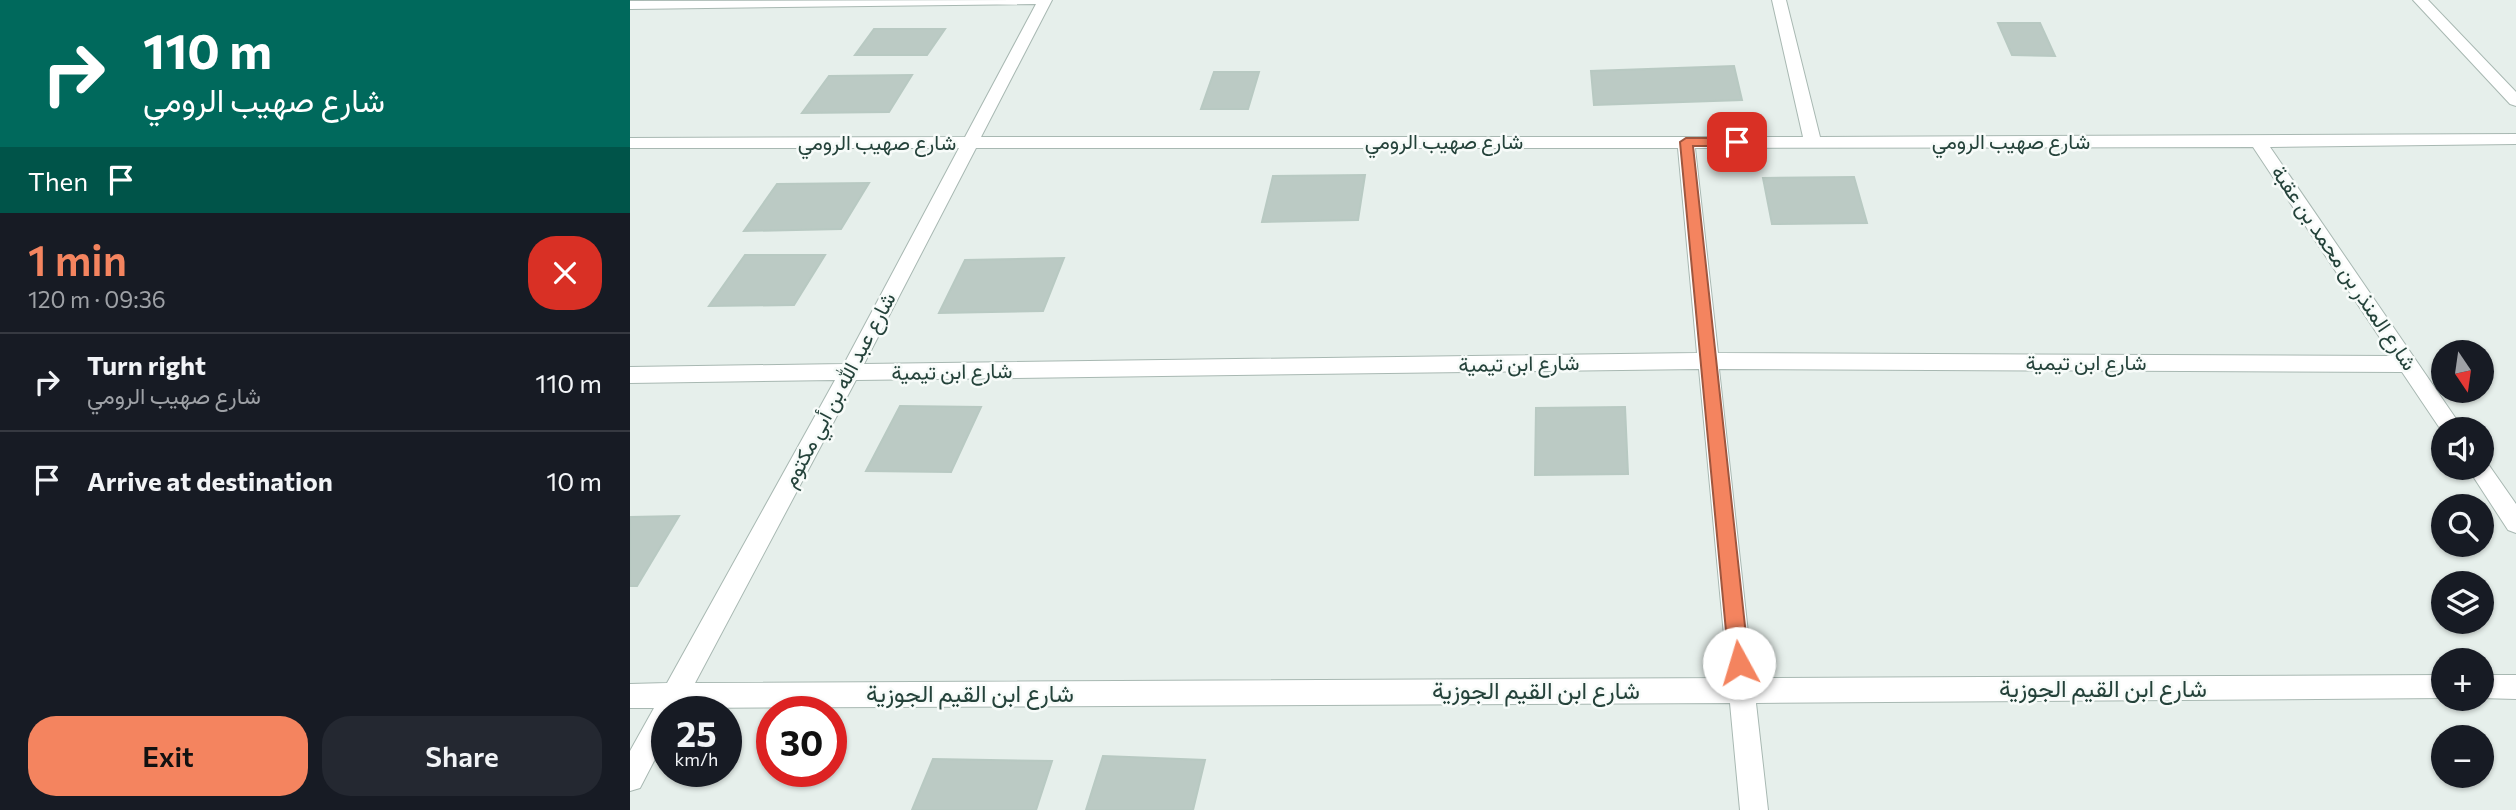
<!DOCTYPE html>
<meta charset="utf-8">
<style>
:root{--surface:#171b24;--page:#242831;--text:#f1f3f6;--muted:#9ea1a6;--line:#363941;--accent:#f4845f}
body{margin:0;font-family:Commissioner,Vazirmatn,sans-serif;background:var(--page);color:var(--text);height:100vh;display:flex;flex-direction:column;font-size:26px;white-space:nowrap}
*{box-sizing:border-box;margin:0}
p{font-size:23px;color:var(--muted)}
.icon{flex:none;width:38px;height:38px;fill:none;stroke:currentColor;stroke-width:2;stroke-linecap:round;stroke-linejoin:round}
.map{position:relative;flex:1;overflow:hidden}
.details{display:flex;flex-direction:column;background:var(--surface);width:630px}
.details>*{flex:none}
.top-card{background:#00695c;color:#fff;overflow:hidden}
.needle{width:46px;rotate:167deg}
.controls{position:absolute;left:1801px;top:340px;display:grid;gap:14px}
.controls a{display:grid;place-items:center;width:63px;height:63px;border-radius:50%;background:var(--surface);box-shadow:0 2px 5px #0004;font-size:35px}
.speed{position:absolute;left:21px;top:696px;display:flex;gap:14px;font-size:35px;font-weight:700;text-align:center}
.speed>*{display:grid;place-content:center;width:91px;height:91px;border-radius:50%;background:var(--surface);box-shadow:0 2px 5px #0004;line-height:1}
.speed small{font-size:18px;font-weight:400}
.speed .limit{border:10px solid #d22;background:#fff;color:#111}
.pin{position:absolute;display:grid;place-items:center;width:60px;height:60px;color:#fff;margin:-30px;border-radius:14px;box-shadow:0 4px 10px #0006}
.me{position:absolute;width:77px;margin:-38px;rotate:354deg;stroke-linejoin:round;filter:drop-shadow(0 0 5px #0008)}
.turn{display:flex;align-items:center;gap:24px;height:147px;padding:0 28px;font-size:32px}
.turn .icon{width:91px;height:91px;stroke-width:2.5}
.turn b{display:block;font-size:49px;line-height:60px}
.then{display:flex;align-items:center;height:66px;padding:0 28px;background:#0003;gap:14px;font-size:26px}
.round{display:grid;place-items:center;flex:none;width:74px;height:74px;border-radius:28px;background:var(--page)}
.overview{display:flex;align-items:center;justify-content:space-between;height:119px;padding:0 28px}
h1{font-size:42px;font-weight:600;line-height:52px;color:var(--accent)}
.primary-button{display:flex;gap:14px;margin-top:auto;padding:14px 28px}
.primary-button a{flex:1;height:80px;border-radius:28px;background:var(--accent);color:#111;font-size:28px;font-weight:600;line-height:80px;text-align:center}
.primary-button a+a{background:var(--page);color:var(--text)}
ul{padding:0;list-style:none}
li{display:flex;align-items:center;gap:21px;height:98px;padding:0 28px;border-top:2px solid var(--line)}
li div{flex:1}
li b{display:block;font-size:26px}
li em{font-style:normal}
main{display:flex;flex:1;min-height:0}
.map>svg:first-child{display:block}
.building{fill:#bbcac4;stroke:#b8c9c2;stroke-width:2}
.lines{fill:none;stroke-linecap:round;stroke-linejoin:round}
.minor-casing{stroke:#a8b8b2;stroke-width:2}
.minor{fill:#fff;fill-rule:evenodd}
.route{fill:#f4845f;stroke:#9f563e;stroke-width:2}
.labels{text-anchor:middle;stroke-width:5;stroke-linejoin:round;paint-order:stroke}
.street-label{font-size:21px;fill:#24423a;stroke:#f7fbf9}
.near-street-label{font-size:24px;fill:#24423a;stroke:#f7fbf9}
</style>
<main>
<section class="details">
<div class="top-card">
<div class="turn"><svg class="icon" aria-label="right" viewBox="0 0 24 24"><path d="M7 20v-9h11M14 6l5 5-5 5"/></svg><div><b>110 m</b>شارع صهيب الرومي</div></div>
<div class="then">Then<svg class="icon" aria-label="arrive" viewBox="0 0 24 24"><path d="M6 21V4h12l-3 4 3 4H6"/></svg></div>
</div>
<div class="overview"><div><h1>1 min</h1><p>120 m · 09:36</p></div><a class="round" style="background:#d93025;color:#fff"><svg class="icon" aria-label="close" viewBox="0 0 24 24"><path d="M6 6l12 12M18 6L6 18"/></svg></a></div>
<ul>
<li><svg class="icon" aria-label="right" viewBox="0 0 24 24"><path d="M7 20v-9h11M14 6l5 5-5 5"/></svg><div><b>Turn right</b><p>شارع صهيب الرومي</p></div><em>110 m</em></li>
<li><svg class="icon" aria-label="arrive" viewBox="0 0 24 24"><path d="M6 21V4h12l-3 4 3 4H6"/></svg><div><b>Arrive at destination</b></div><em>10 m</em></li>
</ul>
<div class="primary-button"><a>Exit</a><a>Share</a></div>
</section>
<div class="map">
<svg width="1886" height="810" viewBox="0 0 1886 810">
<rect width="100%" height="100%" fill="#e6efeb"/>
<path class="building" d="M1368,23H1410L1425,56L1382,55Z
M244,29H315L297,55H225Z
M1104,66L1112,100L964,105L961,71Z
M584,72H629L618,109H571Z
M282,75L259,112L172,113L199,76Z
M735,175L728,220L632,222L643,176Z
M1224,177L1237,223L1142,224L1133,178Z
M239,183L211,229L114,231L147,184Z
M115,255H195L164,305L79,306Z
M434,258L413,311L309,313L335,260Z
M270,406L351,407L321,472L236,471Z
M995,407L998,474L905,475L906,408Z
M49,516L7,586H0V517Z
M473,756L575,760L563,810H456Z
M303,759L422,761L406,810H282Z"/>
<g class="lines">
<defs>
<path id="minor" d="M422,0L351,137H1173L1142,0H1156L1190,137L1886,134V144L1640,147L1833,429H1813V433L1772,372L1089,369L1123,678L1813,675V698H1815L1126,703L1138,810H1110L1100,703L52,708L50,712H37V736L10,788L0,791V751L24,708H0V684L37,683L205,380L0,383V367L214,364L329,148H0V138L335,137L406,4L0,9V1ZM1623,147L1762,356L1088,353L1065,148ZM346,148H1048L1067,353L234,364ZM1069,369L1098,678L65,683L226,380Z
M1783,0H1798L1886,92V106L1880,104Z
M1852,459L1856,461L1886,504V533L1878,530L1837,467H1852Z
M1852,675H1886V699L1850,698Z"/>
</defs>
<use href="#minor" class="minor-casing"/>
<use href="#minor" class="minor"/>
</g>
<path class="route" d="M1056,138H1107L1113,142L1107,146H1063L1119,663L1116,669L1109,672L1102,669L1099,663L1050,142Z"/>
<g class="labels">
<g class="street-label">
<text x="814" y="149">شارع صهيب الرومي</text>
<text x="1381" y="149">شارع صهيب الرومي</text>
<text x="247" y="150">شارع صهيب الرومي</text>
<text transform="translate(1714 268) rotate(56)" y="7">شارع المنذر بن محمد بن عقبة</text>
<text x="1456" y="370">شارع ابن تيمية</text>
<text transform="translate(889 364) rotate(-1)" y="7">شارع ابن تيمية</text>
<text transform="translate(322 372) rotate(-1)" y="7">شارع ابن تيمية</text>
<text transform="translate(209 390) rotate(-62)" y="7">شارع عبد الله بن أبي مكتوم</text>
</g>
<g class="near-street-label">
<text x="1473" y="697">شارع ابن القيم الجوزية</text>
<text x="906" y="699">شارع ابن القيم الجوزية</text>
<text x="340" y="702">شارع ابن القيم الجوزية</text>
</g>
</g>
</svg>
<div class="controls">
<a><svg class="needle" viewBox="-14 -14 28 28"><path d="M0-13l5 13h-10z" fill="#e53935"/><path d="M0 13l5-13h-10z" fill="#9ea1a6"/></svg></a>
<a><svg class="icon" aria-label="sound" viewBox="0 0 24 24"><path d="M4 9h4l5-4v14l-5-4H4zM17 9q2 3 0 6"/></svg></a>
<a><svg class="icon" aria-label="search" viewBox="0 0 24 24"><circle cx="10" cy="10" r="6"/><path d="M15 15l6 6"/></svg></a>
<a><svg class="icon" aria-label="layers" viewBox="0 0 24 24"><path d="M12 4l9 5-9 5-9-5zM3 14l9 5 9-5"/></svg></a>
<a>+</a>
<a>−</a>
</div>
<div class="speed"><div>25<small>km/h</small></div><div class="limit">30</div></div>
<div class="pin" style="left:1107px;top:142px;background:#d93025"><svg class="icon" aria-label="arrive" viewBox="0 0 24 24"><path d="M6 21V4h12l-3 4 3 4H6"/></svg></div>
<svg class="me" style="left:1109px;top:663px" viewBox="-20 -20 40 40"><circle r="19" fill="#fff"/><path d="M0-13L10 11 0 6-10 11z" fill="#f4845f"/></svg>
</div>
</main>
